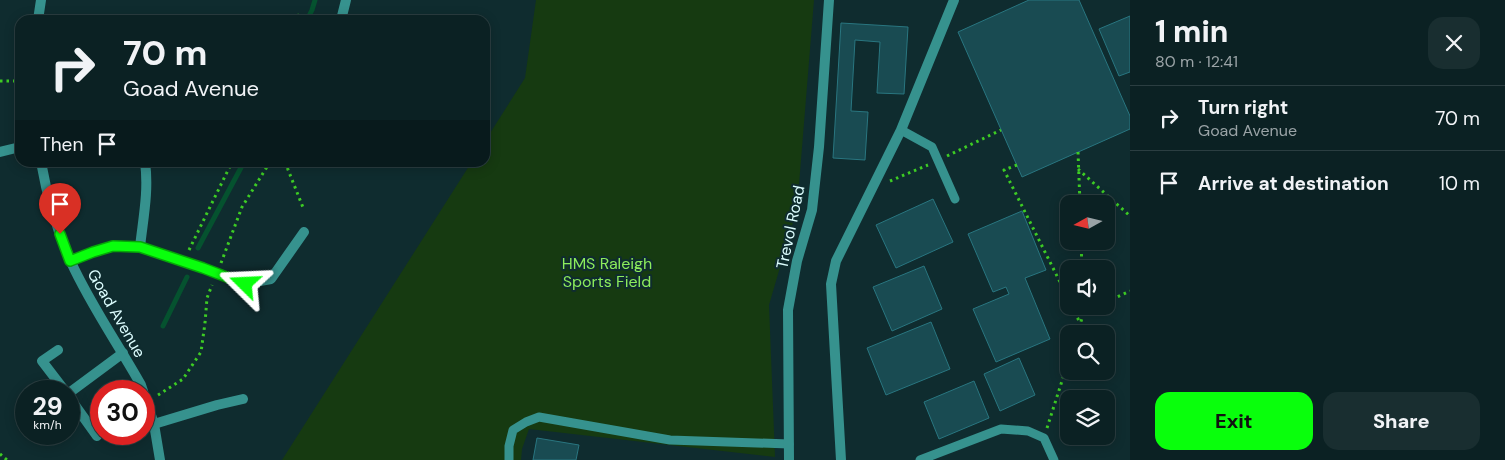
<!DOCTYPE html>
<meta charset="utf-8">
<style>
:root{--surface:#0b2123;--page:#192e30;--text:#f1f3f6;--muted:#9aa3a6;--line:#2b3e41;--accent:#09ff0c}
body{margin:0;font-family:"DM Sans",sans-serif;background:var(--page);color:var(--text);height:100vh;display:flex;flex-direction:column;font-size:19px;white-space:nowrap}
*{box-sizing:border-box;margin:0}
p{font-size:16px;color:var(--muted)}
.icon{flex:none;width:28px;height:28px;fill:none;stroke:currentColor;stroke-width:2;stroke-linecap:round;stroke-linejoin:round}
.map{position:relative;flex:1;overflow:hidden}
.details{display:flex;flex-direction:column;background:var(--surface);width:375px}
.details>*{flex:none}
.hud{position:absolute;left:15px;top:15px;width:475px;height:152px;border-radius:15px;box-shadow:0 2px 12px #0003,0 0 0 1px var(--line);background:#0b2123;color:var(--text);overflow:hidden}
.needle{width:32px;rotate:262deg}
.controls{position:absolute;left:1060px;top:195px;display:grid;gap:10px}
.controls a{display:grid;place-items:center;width:55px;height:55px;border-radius:10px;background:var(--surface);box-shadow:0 2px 12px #0003,0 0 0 1px var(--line);font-size:25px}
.speed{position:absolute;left:15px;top:380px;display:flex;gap:10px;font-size:25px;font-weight:700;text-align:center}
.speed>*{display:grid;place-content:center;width:65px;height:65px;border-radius:50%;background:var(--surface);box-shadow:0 2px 12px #0003,0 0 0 1px var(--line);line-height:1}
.speed small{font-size:12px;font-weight:400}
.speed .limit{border:8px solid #d22;background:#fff;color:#111}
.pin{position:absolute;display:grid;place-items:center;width:42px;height:42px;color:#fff;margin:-51px -21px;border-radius:50% 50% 50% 0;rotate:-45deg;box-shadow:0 0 5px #0007}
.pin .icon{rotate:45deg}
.me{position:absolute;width:55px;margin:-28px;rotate:291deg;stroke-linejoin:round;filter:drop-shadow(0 0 4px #0008)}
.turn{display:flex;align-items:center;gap:18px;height:105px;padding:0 25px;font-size:22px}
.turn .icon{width:65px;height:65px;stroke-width:2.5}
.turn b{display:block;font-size:35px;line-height:42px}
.then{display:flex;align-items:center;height:48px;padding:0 25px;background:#0003;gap:10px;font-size:19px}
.round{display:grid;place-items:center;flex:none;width:52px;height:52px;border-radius:15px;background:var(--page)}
.headline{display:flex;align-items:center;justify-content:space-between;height:85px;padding:0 25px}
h1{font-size:30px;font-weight:800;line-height:38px}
.cta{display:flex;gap:10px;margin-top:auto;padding:10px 25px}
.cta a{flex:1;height:58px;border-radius:15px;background:var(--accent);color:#111;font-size:20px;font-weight:800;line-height:58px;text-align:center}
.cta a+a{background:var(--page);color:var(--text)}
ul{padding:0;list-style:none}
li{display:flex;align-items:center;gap:15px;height:65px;padding:0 25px;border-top:1px solid var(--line)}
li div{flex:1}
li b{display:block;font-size:19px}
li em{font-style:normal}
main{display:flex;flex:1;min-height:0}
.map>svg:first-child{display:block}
.green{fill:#163a11}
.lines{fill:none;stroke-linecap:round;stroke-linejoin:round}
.stream{stroke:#05522f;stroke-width:5}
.building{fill:#194b52;stroke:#297680}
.path{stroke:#3dcc24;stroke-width:3;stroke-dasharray:2.5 4;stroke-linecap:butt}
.service{stroke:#36928e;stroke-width:9}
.minor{stroke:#36928e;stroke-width:10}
.tertiary{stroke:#36928e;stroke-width:10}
.route-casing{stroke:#06a608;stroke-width:12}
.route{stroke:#09ff0c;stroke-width:9}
.labels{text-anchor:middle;stroke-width:4;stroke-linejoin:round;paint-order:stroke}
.street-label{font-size:16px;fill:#ddfeff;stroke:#0f2c2f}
.park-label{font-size:16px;fill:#8cec5c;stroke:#0f2c2f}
</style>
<main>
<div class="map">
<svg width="1130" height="460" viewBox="0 0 1130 460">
<rect width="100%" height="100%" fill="#0f2c2f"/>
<path class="green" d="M536,0H814L797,209L769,305L775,457L529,429L522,449L521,460H282L471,163L485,162V141L525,78Z"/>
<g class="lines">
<path class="stream" d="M307,20L312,10L315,0
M198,248L244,162
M163,326L187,277"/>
</g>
<path class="building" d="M1029,0H1079L1130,116V129L1022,177L958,32Z
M1130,16V72L1119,76L1099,29Z
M841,23L908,27L904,94L877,93L880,42L855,40L851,111L868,112L865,160L833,158Z
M933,199L953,242L896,268L876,225Z
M1022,211L1046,270L1025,278L1050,339L996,362L973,309L1009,294L1006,287L993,292L968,234Z
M924,266L942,309L892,331L873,287Z
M931,322L950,369L886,395L867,348Z
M1019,358L1035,395L1000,411L984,374Z
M974,381L989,418L939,439L924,402Z
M537,438L579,445L576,460H533Z"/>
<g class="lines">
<path class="path" d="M296,20L299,14
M0,81H20
M1078,152L1080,204
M947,156L1001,130
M285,162L304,210
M1017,165L1004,170L1069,300
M1078,169L1130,216
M890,181L928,165
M1081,241L1082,269
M189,250L232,162
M221,263L242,207L270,162
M1106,302L1130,291
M1072,306L1080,323
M1084,312L1097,306
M1077,334L1084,312L1083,306
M158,395L183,379L201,352L205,323L207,298L212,285
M1047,428L1069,359
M0,454L7,460"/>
<path class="service" d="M901,130L932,147L955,199
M509,460V446L513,430L526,422L539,417L670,440L789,444
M920,460L1001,429L1028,431L1044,438L1054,460"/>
<path class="minor" d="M341,20L346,0
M0,152L20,147
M140,247C143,219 149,191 145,162
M70,261L93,252L113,246L140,247L203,268L245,284L271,279L304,232
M58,350L42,361L65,391
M69,393L123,353
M69,397L97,436
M154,424L217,405L243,399
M841,460L831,284L836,261L901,130L954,0"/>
<path class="tertiary" d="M38,20L41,0
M41,162C47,196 57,231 71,262C90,304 118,344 141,385L143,391
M144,394L154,424L160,460
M789,460L788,310L797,261L812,210L819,147L829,0"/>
</g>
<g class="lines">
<defs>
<path id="route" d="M60,234L70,261L93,252L113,246L140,247L203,268L245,284"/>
</defs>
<use href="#route" class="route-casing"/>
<use href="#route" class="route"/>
</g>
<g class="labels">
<g class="street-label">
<text transform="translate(790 227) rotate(-78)" y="6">Trevol Road</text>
<text transform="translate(117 313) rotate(60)" y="6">Goad Avenue</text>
</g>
<g class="park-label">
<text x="607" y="269">HMS Raleigh<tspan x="607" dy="18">Sports Field</tspan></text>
</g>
</g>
</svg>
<div class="controls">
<a><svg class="needle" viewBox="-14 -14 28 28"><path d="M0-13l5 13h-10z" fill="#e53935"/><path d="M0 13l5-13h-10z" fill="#9aa3a6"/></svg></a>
<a><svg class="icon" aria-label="sound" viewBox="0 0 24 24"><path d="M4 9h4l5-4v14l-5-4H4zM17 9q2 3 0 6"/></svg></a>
<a><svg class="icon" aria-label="search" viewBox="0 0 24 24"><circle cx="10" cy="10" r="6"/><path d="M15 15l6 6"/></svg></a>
<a><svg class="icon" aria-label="layers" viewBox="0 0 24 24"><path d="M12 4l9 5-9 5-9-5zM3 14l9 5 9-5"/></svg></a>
</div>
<div class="speed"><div>29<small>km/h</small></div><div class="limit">30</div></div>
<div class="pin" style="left:60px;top:234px;background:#d93025"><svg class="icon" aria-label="arrive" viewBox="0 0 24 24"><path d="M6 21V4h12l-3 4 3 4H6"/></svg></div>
<svg class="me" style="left:245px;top:284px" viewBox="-20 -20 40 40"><path d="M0-17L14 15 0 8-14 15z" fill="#09ff0c" stroke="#fff" stroke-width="4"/></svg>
<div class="hud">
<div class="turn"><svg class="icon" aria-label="right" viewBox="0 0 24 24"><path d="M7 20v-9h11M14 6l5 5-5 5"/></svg><div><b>70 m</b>Goad Avenue</div></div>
<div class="then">Then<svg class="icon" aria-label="arrive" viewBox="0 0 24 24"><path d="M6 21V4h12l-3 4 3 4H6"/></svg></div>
</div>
</div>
<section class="details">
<div class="headline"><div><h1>1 min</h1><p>80 m · 12:41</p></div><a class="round"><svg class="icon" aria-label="close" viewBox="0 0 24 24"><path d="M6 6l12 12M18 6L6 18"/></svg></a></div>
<ul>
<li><svg class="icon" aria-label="right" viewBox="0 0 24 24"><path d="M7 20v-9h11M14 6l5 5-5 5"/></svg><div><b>Turn right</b><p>Goad Avenue</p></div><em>70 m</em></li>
<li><svg class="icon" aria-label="arrive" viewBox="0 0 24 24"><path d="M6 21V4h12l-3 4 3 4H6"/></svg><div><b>Arrive at destination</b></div><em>10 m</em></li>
</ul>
<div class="cta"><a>Exit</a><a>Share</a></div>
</section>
</main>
